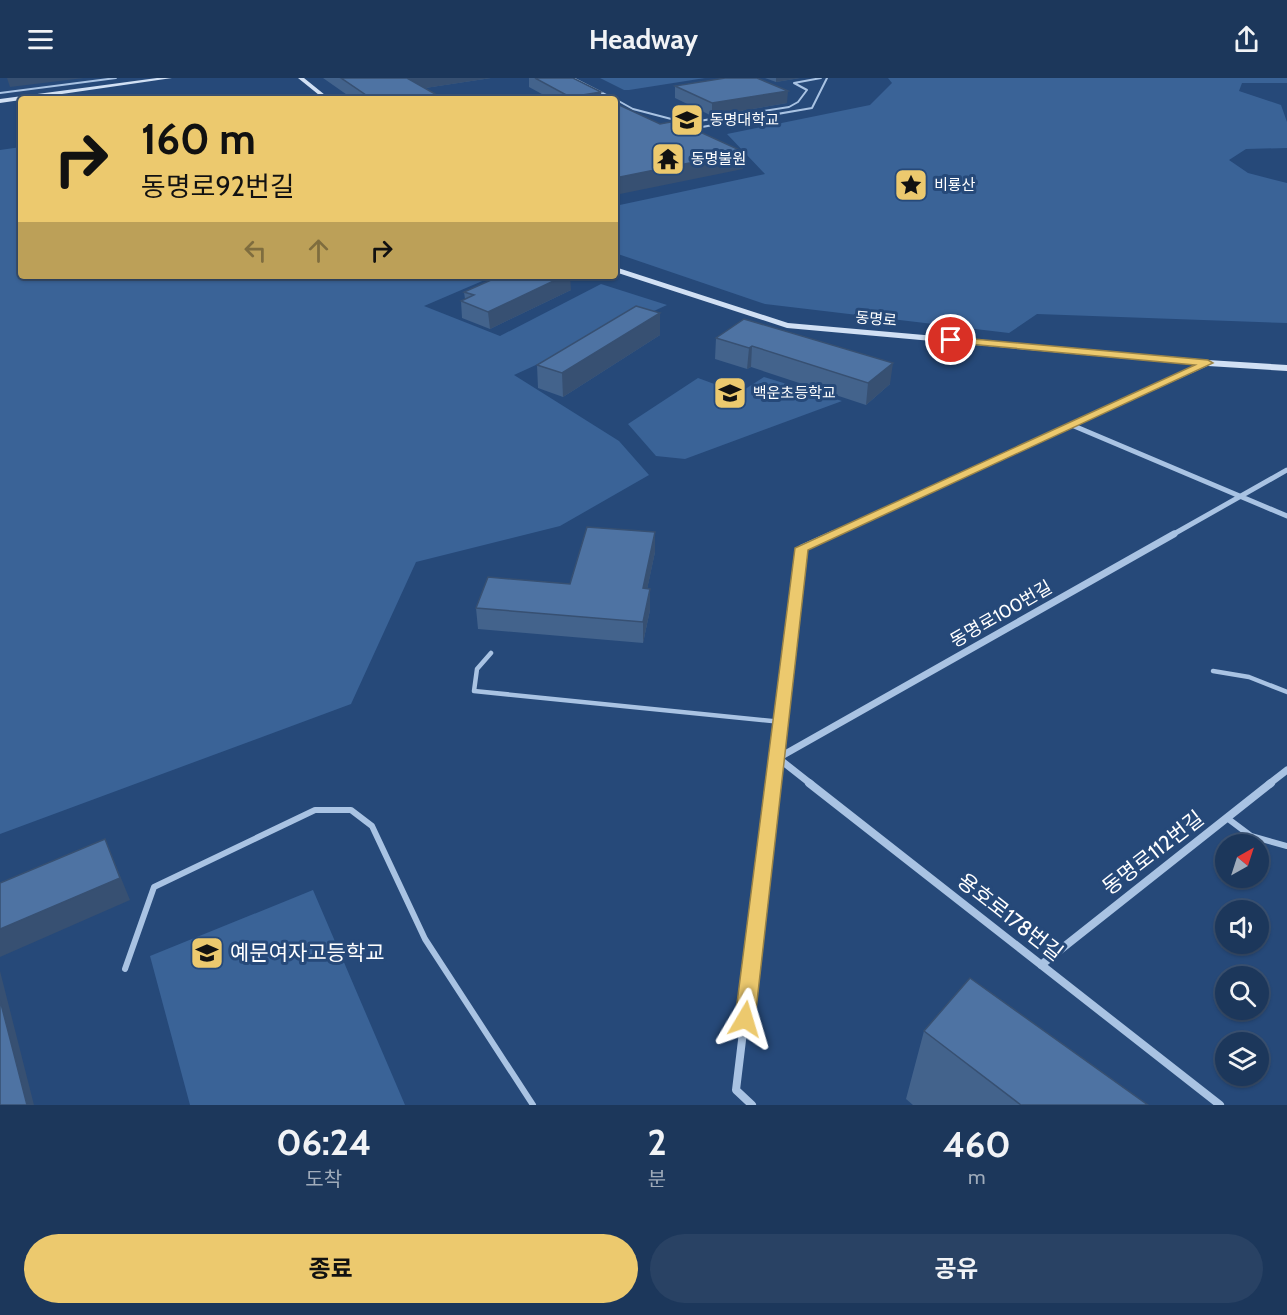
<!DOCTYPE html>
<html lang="ko">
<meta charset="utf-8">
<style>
:root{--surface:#1c375b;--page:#294264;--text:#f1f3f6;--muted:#a0acbb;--line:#3a5171;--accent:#ecc96e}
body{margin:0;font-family:Cabin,"Noto Sans KR",sans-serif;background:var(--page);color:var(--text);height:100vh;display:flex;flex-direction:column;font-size:22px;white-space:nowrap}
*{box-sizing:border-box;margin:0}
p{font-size:20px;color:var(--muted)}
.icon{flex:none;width:33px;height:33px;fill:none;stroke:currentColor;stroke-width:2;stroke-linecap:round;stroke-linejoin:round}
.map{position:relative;height:1027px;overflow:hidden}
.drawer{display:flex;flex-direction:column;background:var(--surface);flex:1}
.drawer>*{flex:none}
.banner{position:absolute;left:18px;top:18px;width:600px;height:183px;border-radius:6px;box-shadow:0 2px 4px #0004,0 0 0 2px var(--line);background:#ecc96e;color:#111;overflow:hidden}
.needle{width:39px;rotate:39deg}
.fabs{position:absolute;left:1215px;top:756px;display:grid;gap:12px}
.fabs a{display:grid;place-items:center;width:54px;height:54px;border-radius:50%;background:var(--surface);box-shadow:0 2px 4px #0004,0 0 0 2px var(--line);font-size:30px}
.pin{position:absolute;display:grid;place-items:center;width:51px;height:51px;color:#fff;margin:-26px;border:3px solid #fff;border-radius:50%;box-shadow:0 2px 6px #0007}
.me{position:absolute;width:66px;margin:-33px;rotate:7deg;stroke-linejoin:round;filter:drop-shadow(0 0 4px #0008)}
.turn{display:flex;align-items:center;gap:21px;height:126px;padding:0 24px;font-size:27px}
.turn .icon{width:78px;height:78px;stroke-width:2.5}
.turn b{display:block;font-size:42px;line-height:51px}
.lanes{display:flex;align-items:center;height:57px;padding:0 24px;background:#0003;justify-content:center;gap:30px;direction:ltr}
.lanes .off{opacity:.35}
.eta{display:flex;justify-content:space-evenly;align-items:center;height:102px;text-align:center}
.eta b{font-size:36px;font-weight:700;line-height:42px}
.button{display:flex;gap:12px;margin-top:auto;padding:12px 24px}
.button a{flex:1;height:69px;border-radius:36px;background:var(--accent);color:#111;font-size:24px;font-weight:700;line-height:69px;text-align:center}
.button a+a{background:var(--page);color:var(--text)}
header{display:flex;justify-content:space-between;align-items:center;height:78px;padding:0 24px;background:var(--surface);font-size:27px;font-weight:700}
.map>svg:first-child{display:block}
.green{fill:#3a6397}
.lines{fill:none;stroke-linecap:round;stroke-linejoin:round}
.lane-far2{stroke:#a9c3e3;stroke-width:2}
.lane-far1{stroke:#a9c3e3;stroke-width:4.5}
.lane{stroke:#a9c3e3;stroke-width:6}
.street-far2{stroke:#a9c3e3;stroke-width:5}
.street-far1{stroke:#a9c3e3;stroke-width:7}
.street{stroke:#a9c3e3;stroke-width:8}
.secondary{fill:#d1e0f4;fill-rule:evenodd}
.wall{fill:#43638c}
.shaded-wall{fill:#375072}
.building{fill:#4e73a3;stroke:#375072;stroke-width:1.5}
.route{fill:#ecc96e;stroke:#998348;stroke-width:1.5}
.labels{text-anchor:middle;stroke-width:6;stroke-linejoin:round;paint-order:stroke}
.far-poi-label{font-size:15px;fill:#fff;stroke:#264979;text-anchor:start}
.far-street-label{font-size:15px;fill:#fff;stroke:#264979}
.street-label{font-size:18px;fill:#fff;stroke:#264979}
.near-street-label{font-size:21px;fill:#fff;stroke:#264979}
.near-poi-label{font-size:21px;fill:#fff;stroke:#264979;text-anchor:start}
</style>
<header><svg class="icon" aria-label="menu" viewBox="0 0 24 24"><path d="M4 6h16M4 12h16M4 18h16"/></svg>Headway<svg class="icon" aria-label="share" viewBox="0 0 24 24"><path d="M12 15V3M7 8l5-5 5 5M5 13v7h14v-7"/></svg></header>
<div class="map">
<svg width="1287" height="1027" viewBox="0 0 1287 1027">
<rect width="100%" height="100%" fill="#264979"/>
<path class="green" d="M600,0H705L629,12H624Z
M888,0H1287V5H1242L1239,13L1281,27L1287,44V70L1246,71L1229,82L1248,95L1287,105V245L1037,236L1009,255L765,226L615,175V128L765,96L727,56L870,27L892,5Z
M21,69V198H494L424,228L500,258L601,206L667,227L514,297L619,363L649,397L560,448L416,484L351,626L0,756V72Z
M764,299L842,323L685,381L656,378L628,346L698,300L739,315Z
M313,812L405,1027H190L150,878Z"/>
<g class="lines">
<path class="lane-far2" d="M573,0L614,21
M0,15L116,0
M615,21L633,31L702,49L812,30L827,0
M686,45L789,29L798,24L807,12L794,5L821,0"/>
<path class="lane-far1" d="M491,575L477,591L474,613L782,644
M1213,593L1249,599L1287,614"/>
<path class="lane" d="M1227,740L1251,758L1287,768
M125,891L154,809L315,732H351L372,748L425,861L533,1027"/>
<path class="street-far2" d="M1074,348L1287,438
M830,457L1208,285
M1172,457L1287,392"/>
<path class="street-far1" d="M773,706L802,470L833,456
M811,706L778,680L1174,456
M1269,706L1287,692"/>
<path class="street" d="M809,705L1220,1027
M1041,887L1271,705
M752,1027L736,1012L773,705"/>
<path class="secondary" d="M157,0H172L0,25V21Z
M298,0H304L330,21H324Z
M615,189L788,245L1208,282L1287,287V293L1208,288L787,250L615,194Z"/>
</g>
<path class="wall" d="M323,0H491L425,10L444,21H353Z
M529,0H573L601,21H551L529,9Z
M765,0H800L776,4Z
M675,8L787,25L712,38L675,20Z
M571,212L490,251L462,240L461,223L465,221L464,214Z
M660,235V257L563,319L538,310L537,287Z
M744,241L890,306L866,327L751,289L747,291L715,281L716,260Z
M655,454V474L647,511L650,532L643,565L478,551L476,530L570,506Z
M924,953L1148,1027H913L906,1021Z"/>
<path class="shaded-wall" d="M7,0H84L10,9Z
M404,0H491L406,13Z
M776,0H800L776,4Z
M788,13L787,25L712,38V25Z
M601,14V21H570V19Z
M744,74L743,91L615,117V100Z
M564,198H570L571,212L490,251L488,234Z
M660,235V257L563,319L562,295Z
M752,268L751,289L747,291L749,270Z
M893,285L890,306L866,327L868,305Z
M655,454V474L643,531V510Z
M650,511V532L643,565V544Z
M105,761L130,822L0,879V851Z
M0,893L34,1027H27L0,922Z"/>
<path class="building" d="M341,0H407L444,21H372Z
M535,0H573L601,14L570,19Z
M725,0H757L788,13L712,25L675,8Z
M615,25L660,46L676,43L744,74L615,100Z
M500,198H564L488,234L461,223L474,217L464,214Z
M636,228L660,235L562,295L537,287Z
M744,241L893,285L868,305L752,268L749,270L716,260Z
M587,449L655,454L643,510L650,511L643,544L476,530L488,499L570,506Z
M105,761L120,800L0,851V805Z
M970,900L1148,1027H1021L924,953Z
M0,922L27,1027H0Z"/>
<path class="route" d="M951,259L1208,282L1213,285L808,472L755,941L752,948L745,950L738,948L735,941L795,470L1195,287L947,264V260Z"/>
<defs>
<symbol id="university-square" viewBox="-11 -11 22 22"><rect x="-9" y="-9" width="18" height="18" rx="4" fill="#ecc96e" stroke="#264979"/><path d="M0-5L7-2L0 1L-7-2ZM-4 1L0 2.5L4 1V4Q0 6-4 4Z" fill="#111"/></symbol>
<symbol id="temple-square" viewBox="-11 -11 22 22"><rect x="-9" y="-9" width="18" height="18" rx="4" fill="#ecc96e" stroke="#264979"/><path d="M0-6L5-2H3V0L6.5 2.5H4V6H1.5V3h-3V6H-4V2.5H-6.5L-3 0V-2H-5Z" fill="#111"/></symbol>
<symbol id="sight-square" viewBox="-11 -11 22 22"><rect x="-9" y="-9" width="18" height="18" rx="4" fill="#ecc96e" stroke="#264979"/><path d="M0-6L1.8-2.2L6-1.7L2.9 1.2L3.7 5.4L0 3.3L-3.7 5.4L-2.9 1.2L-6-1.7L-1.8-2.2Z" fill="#111"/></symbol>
<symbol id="school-square" viewBox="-11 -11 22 22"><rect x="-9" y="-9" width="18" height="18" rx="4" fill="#ecc96e" stroke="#264979"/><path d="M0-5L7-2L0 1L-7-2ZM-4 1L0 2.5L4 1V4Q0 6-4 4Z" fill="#111"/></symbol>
</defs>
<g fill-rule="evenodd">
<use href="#university-square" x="668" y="23" width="38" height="38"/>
<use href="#temple-square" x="649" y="62" width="38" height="38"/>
<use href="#sight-square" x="892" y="88" width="38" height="38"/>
<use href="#school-square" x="711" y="296" width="38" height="38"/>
<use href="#school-square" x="188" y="856" width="38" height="38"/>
</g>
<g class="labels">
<g class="far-poi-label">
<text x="710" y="47">동명대학교</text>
<text x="691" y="86">동명불원</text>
<text x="934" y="112">비룡산</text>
<text x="753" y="320">백운초등학교</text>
</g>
<g class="far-street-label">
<text transform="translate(876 241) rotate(5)" y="5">동명로</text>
</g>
<g class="street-label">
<text transform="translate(1001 536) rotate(-30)" y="6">동명로100번길</text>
</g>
<g class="near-street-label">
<text transform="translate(1153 775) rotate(-38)" y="7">동명로112번길</text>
<text transform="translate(1010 839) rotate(38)" y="7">용호로178번길</text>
</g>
<g class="near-poi-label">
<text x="230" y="882">예문여자고등학교</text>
</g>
</g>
</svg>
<div class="fabs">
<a><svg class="needle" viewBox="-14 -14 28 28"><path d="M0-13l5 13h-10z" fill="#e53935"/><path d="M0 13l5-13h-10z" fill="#a0acbb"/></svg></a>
<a><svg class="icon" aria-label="sound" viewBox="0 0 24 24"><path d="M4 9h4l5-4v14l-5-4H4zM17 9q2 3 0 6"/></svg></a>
<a><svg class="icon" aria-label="search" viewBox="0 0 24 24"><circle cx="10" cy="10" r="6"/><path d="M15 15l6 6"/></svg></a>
<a><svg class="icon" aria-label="layers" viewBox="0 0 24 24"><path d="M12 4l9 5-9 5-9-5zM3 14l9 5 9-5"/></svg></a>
</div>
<div class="pin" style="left:951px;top:262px;background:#d93025"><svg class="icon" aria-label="arrive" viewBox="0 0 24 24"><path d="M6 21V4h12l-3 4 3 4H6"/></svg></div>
<svg class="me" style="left:745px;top:941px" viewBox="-20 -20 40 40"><path d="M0-17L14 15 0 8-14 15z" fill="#ecc96e" stroke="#fff" stroke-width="4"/></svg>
<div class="banner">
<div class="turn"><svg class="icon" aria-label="right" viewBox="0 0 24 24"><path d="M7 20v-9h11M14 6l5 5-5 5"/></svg><div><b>160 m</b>동명로92번길</div></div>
<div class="lanes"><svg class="icon off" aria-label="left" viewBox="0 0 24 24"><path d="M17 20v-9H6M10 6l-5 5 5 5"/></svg><svg class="icon off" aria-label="ahead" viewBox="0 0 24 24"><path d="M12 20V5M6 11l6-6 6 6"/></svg><svg class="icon" aria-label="right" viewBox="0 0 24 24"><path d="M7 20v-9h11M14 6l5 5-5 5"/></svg></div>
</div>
</div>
<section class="drawer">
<div class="eta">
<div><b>06:24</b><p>도착</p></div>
<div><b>2</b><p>분</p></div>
<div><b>460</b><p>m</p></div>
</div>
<div class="button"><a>종료</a><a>공유</a></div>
</section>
